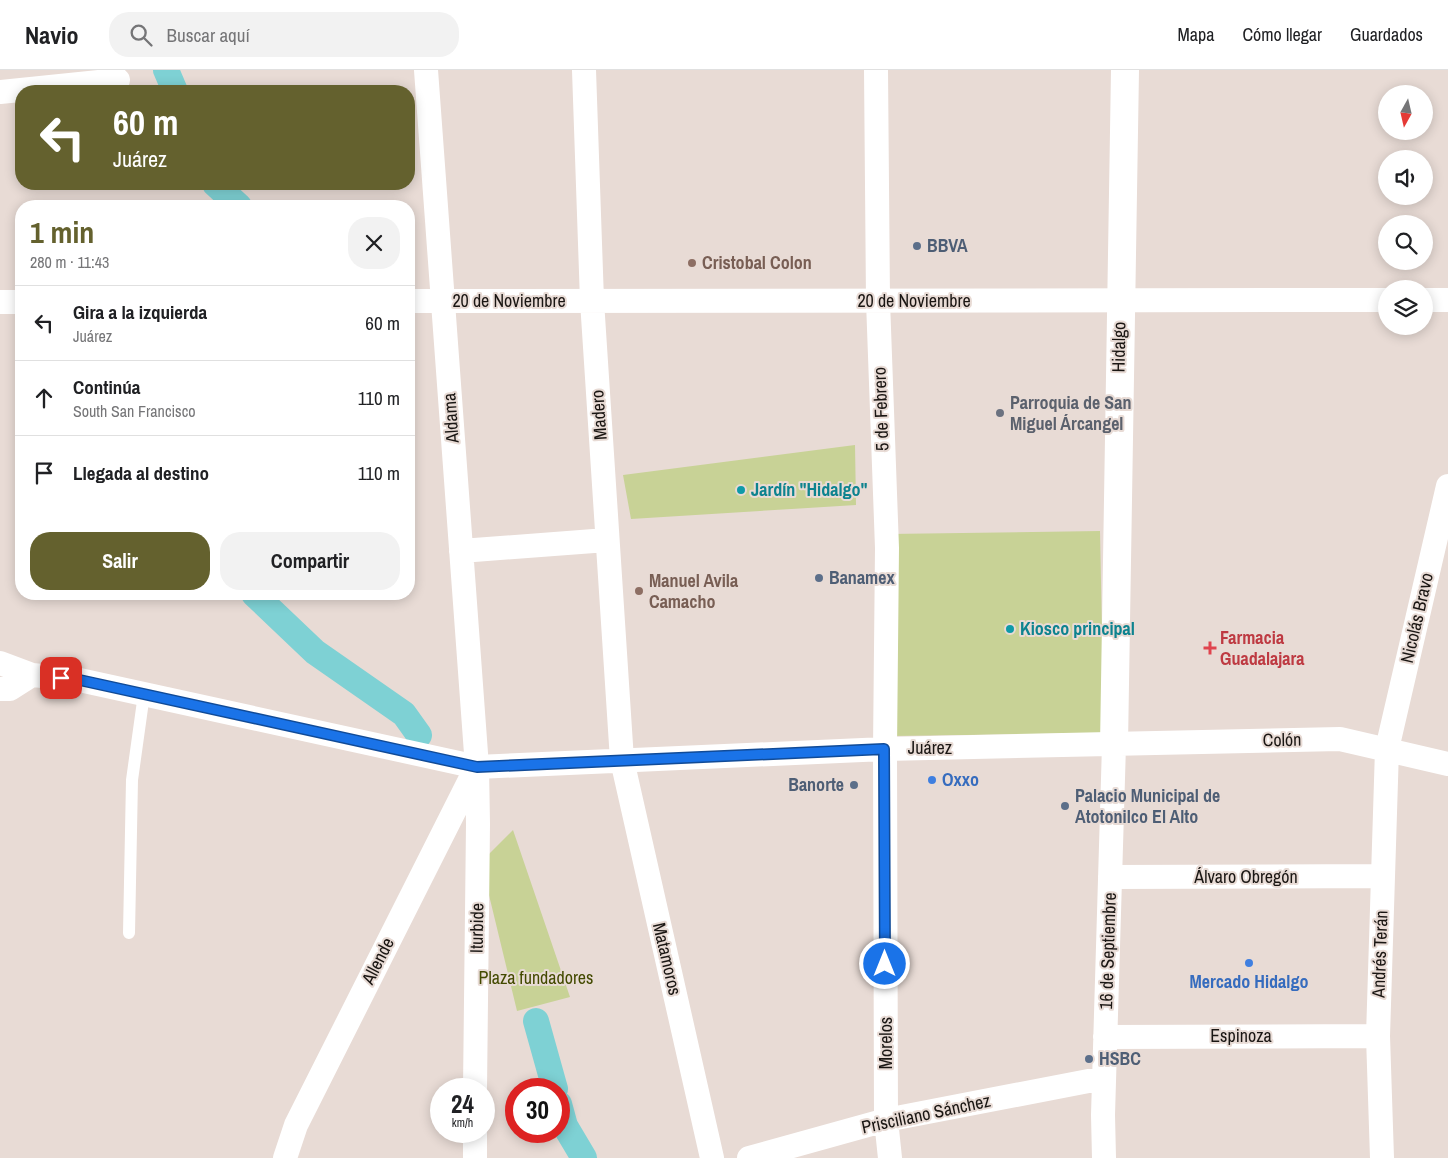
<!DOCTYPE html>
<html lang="es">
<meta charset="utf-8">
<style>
:root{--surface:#fff;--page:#f2f2f2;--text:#202124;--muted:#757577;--line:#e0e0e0;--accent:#64612e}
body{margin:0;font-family:"Archivo Narrow",sans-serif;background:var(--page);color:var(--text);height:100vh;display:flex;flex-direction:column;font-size:19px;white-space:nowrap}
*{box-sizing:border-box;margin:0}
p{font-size:16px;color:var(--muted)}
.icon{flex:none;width:28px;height:28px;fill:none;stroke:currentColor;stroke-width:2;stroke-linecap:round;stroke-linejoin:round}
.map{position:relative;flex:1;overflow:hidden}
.panel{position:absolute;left:15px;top:130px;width:400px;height:400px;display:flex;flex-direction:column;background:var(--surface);border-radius:20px;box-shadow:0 2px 12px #0003}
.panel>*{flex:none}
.banner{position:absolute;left:15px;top:15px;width:400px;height:105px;border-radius:20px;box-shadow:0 2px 12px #0003;background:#64612e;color:#fff;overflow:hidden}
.needle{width:32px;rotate:188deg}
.fabs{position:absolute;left:1378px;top:15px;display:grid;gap:10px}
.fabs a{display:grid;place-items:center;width:55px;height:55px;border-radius:50%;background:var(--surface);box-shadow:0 2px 12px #0003;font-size:25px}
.speed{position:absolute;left:430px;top:1008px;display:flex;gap:10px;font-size:25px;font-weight:700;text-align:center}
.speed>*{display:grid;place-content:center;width:65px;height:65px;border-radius:50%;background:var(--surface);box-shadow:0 2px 12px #0003;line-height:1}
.speed small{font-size:12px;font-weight:400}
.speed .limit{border:8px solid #d22;background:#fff;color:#111}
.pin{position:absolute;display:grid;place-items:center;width:42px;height:42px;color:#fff;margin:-21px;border-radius:10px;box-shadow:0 2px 8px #0006}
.me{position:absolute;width:55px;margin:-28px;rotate:0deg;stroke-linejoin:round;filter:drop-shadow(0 0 4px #0008)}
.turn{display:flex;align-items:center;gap:18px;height:105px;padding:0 15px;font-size:22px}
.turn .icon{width:65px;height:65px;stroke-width:2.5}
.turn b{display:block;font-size:35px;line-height:42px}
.round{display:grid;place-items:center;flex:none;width:52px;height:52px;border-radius:20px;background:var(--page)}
.headline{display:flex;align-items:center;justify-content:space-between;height:85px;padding:0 15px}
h1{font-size:30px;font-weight:700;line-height:38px;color:var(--accent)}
.action{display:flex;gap:10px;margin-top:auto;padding:10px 15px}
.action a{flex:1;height:58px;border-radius:20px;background:var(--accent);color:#fff;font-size:20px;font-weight:700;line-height:58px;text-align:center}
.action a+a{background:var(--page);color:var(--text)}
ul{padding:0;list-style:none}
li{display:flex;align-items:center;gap:15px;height:75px;padding:0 15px;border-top:1px solid var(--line)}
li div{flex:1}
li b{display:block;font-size:19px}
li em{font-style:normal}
header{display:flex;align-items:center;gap:30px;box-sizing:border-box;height:70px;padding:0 25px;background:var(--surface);border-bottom:1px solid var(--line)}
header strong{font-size:24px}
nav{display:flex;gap:28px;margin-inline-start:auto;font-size:18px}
.search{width:350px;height:45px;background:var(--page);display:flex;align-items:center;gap:12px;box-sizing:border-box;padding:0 18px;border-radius:20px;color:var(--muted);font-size:19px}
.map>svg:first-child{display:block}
.green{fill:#c8d296}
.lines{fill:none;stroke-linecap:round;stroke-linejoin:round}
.canal{stroke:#7ed1d4;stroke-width:26}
.lane{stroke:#fff;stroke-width:12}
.street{stroke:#fff;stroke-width:24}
.secondary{stroke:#fff;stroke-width:28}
.route-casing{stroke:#114b97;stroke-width:12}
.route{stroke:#1a73e8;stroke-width:9}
.service-dot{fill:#5c6f8a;stroke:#e8dbd5;stroke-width:2}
.education-dot{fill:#8d6e63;stroke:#e8dbd5;stroke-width:2}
.worship-dot{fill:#6b7280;stroke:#e8dbd5;stroke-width:2}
.culture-dot{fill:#0f9aa8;stroke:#e8dbd5;stroke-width:2}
.health-dot{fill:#e0444e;stroke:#e8dbd5;stroke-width:2}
.shop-dot{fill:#3f7fe0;stroke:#e8dbd5;stroke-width:2}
.labels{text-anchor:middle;stroke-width:4;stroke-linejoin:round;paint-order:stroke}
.service-label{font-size:18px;font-weight:bold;fill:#4e5e75;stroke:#e8dbd5;text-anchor:start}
.education-label{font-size:18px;font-weight:bold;fill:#785e54;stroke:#e8dbd5;text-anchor:start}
.street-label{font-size:18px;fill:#1a1613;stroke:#e8dbd5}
.worship-label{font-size:18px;font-weight:bold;fill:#5b616d;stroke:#e8dbd5;text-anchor:start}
.culture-label{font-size:18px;font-weight:bold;fill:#0d838f;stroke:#e8dbd5;text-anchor:start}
.health-label{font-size:18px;font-weight:bold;fill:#be3a42;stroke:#e8dbd5;text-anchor:start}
.shop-label{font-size:18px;font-weight:bold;fill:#366cbe;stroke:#e8dbd5;text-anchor:start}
.park-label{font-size:18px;fill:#434a00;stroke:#e8dbd5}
</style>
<header>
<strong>Navio</strong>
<div class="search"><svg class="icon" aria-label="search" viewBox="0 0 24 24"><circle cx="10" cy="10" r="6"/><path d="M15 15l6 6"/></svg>Buscar aquí</div>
<nav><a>Mapa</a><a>Cómo llegar</a><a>Guardados</a></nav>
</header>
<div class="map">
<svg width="1448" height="1088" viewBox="0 0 1448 1088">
<rect width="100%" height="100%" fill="#e8dbd5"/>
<path class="green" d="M855,375L856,435L631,449L623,405Z
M1100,461L1104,663L892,666L888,464Z
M513,760L570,927L517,941L481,792Z"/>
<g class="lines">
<path class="canal" d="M166,0L175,21
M215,114L239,136
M254,524L315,582L404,644L419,665
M536,951L555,1019
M559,1034L565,1056L584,1088"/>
<path class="lane" d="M129,863L132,710L144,624"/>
<path class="street" d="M426,0L477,697L478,754L475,1019
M584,0L592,231L622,690L712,1088
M876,0L878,231L887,478L885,679L886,1050L890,1088
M0,22L118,10
M1424,230H1448
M409,231L1386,230
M0,232H21
M461,481L607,470
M0,593L32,605L75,609L477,697L885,679L1340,669L1448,694
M0,619H10L32,605
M1110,807L1383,806
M1105,967L1378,966
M285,1088L296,1055L476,698
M475,1088V1061
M749,1088L886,1050L1104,1008
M1104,1088L1103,1045L1114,675
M1382,1088L1378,966L1387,679L1448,416"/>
<path class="secondary" d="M1114,675L1125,0"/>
</g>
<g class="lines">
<defs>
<path id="route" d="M61,608L75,609L477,697L884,679L885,894"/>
</defs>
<use href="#route" class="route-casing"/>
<use href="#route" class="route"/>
</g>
<g class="service-dot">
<circle cx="917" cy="176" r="5"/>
<circle cx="819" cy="508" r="5"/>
<circle cx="854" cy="715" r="5"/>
<circle cx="1065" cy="736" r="5"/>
<circle cx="1089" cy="989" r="5"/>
</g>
<g class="education-dot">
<circle cx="692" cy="193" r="5"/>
<circle cx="639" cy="521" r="5"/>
</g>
<circle class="worship-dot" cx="1000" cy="343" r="5"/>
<g class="culture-dot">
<circle cx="741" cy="420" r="5"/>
<circle cx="1010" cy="559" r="5"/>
</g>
<path class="health-dot" d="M1207.5 570.5h5v5h5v5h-5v5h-5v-5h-5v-5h5z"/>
<g class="shop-dot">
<circle cx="932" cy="710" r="5"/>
<circle cx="1249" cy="893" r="5"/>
</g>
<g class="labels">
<g class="service-label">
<text x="927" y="182">BBVA</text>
<text x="829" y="514">Banamex</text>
<text x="844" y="721" text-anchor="end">Banorte</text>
<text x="1075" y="732">Palacio Municipal de<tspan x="1075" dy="21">Atotonilco El Alto</tspan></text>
<text x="1099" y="995">HSBC</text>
</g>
<g class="education-label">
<text x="702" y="199">Cristobal Colon</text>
<text x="649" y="517">Manuel Avila<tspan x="649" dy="21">Camacho</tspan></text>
</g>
<g class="street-label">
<text x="509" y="237">20 de Noviembre</text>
<text x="914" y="237">20 de Noviembre</text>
<text transform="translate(1119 277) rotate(-89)" y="6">Hidalgo</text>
<text transform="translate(881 339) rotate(-92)" y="6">5 de Febrero</text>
<text transform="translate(599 345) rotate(-94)" y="6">Madero</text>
<text transform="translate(451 348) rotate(-94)" y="6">Aldama</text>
<text transform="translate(1417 548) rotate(-77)" y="6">Nicolás Bravo</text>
<text transform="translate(1282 670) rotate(-1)" y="6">Colón</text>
<text x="930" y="684">Juárez</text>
<text x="1246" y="813">Álvaro Obregón</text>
<text transform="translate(477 858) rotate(-89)" y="6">Iturbide</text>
<text transform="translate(1108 881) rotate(-88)" y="6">16 de Septiembre</text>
<text transform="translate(1380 884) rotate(-88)" y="6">Andrés Terán</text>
<text transform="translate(667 889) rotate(77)" y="6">Matamoros</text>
<text transform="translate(378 891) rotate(-63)" y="6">Allende</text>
<text x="1241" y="972">Espinoza</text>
<text transform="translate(886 973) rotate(-90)" y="6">Morelos</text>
<text transform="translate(926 1044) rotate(-12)" y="6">Prisciliano Sánchez</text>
</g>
<g class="worship-label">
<text x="1010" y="339">Parroquia de San<tspan x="1010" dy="21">Miguel Árcangel</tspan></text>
</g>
<g class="culture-label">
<text x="751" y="426">Jardín "Hidalgo"</text>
<text x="1020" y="565">Kiosco principal</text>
</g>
<g class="health-label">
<text x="1220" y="574">Farmacia<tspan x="1220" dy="21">Guadalajara</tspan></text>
</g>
<g class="shop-label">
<text x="942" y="716">Oxxo</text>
<text x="1249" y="918" text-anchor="middle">Mercado Hidalgo</text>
</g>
<g class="park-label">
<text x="536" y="914">Plaza fundadores</text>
</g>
</g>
</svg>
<div class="fabs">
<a><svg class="needle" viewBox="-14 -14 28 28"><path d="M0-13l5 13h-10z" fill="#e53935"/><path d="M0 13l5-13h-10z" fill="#757577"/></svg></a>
<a><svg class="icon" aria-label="sound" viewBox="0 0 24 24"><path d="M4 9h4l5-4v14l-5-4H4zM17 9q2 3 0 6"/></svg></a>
<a><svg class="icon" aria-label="search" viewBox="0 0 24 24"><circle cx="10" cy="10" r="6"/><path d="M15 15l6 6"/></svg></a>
<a><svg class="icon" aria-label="layers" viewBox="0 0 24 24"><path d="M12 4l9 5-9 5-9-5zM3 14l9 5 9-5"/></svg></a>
</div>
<div class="speed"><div>24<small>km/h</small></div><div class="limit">30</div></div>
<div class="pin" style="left:61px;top:608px;background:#d93025"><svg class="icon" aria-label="arrive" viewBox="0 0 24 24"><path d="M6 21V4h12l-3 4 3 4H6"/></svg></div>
<svg class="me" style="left:885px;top:894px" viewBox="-20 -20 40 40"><circle r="17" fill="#1a73e8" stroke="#fff" stroke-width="3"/><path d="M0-11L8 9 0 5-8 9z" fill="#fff"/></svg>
<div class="banner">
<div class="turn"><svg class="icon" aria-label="left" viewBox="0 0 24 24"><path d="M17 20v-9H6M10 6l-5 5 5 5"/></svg><div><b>60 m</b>Juárez</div></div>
</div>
<section class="panel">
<div class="headline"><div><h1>1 min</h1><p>280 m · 11:43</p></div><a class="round"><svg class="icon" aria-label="close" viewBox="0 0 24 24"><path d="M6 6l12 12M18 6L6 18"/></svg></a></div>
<ul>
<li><svg class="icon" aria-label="left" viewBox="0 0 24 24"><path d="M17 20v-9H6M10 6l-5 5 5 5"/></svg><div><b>Gira a la izquierda</b><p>Juárez</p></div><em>60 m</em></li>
<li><svg class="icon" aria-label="ahead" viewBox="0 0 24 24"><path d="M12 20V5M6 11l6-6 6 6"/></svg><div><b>Continúa</b><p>South San Francisco</p></div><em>110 m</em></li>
<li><svg class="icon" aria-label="arrive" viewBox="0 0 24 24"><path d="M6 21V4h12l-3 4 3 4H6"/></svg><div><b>Llegada al destino</b></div><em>110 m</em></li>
</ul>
<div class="action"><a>Salir</a><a>Compartir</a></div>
</section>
</div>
